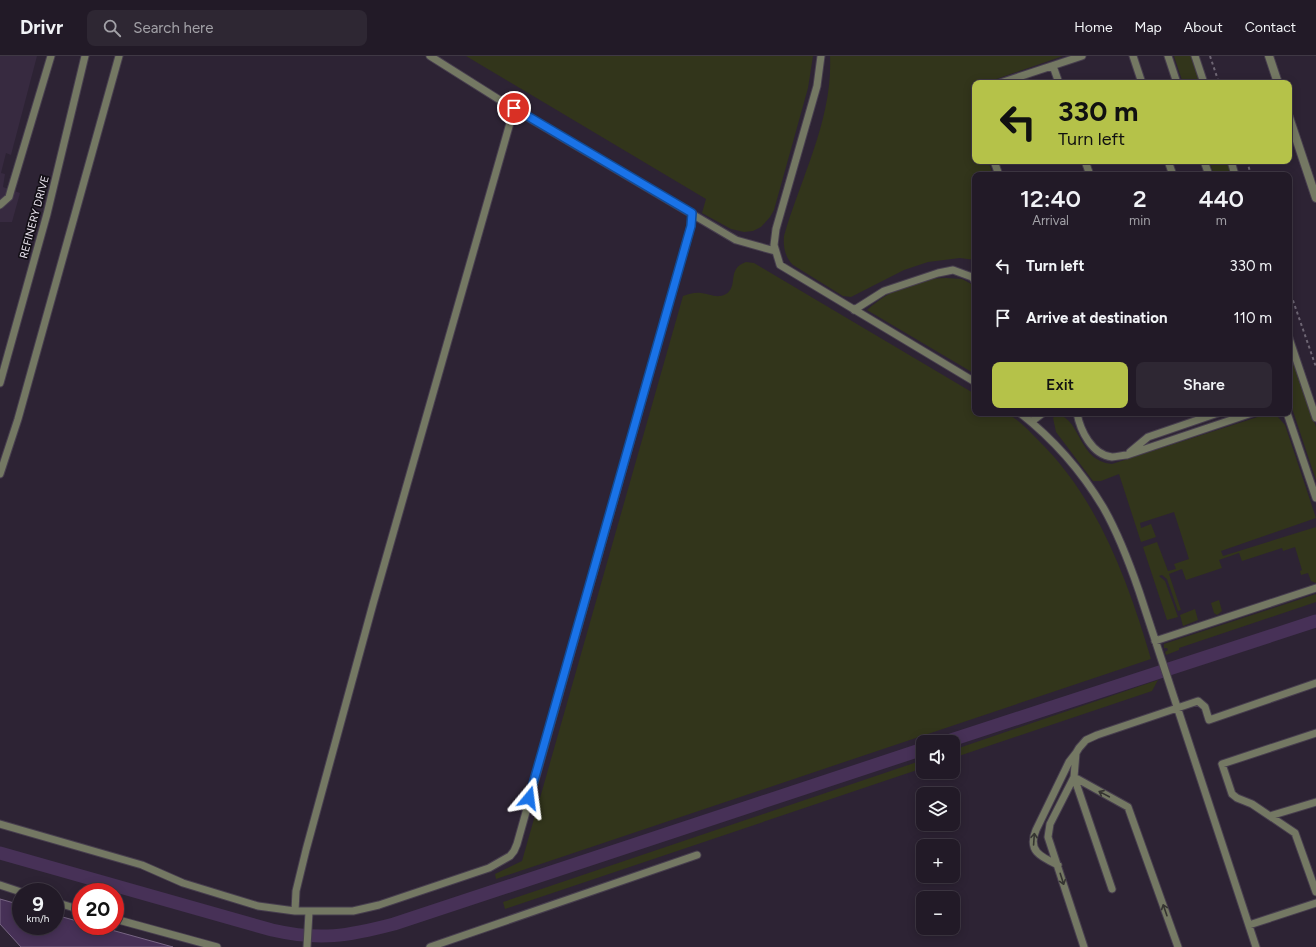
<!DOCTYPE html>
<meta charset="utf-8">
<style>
:root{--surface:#221a27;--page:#2e2733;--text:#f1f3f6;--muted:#a2a1a7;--line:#3f3844;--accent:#b5c249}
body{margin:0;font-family:Figtree,sans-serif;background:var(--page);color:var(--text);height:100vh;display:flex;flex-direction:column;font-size:15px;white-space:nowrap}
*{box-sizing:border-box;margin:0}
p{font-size:13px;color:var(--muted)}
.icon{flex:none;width:22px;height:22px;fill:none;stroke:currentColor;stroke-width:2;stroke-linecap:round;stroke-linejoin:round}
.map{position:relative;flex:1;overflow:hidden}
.drawer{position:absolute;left:972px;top:116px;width:320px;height:244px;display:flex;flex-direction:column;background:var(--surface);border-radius:8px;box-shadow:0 2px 10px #0003,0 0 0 1px var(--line)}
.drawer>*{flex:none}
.top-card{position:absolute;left:972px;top:24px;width:320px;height:84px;border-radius:8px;box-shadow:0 2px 10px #0003,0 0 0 1px var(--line);background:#b5c249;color:#111;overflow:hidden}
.buttons{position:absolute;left:916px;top:679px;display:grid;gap:8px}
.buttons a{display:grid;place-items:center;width:44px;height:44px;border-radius:8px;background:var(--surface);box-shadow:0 2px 10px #0003,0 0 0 1px var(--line);font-size:20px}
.speed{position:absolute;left:12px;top:827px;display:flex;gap:8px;font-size:20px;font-weight:700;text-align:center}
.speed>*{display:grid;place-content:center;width:52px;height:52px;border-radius:50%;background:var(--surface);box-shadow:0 2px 10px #0003,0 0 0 1px var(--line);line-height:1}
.speed small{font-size:10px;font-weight:400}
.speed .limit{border:6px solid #d22;background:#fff;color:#111}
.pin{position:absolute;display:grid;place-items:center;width:34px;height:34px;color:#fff;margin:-17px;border:2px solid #fff;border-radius:50%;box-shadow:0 1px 4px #0007}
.me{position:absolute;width:44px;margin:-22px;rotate:16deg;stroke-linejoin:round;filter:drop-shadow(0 0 3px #0008)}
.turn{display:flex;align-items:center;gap:14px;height:84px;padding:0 20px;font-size:18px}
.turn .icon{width:52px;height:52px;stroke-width:2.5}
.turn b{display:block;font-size:28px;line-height:34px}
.eta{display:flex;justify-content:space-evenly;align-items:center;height:68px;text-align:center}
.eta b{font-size:24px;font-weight:600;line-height:28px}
.primary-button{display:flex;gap:8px;margin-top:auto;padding:8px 20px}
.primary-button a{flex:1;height:46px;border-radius:8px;background:var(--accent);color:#111;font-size:16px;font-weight:600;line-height:46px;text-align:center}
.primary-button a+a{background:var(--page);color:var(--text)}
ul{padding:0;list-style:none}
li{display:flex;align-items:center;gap:12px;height:52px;padding:0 20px}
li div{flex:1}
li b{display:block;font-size:15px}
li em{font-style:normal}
header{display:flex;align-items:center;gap:24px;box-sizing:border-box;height:56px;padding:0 20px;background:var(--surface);border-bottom:1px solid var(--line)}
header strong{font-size:19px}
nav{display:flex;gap:22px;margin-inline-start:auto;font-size:14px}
.search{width:280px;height:36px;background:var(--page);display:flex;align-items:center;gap:10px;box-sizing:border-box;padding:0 14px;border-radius:8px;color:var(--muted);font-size:15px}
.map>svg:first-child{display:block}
.built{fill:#372a40}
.green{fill:#32351b}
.water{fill:#473157;stroke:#786684}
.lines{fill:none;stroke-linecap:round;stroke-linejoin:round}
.canal{stroke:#473157;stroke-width:13}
.lane-casing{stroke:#473e4e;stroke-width:9}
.street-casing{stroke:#473e4e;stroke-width:10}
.path{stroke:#6e6674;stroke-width:2;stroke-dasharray:3 3;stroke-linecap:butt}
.lane{stroke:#747863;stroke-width:7}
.street{stroke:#747863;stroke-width:8}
.oneway{stroke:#353431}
.route-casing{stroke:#114b97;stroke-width:10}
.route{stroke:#1a73e8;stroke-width:7}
.labels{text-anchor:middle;stroke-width:3.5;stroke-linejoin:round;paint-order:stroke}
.street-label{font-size:11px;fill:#e9e3ee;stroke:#130f16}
</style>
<header>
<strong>Drivr</strong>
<div class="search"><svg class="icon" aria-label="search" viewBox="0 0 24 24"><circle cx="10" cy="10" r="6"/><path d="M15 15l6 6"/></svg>Search here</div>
<nav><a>Home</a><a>Map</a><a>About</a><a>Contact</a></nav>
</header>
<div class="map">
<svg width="1316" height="891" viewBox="0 0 1316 891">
<rect width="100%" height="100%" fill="#2d2334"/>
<path class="built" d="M0,0H37L11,99L6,97L1,117L5,118L3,131L20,137L12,166H0Z"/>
<path class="green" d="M466,0H813L808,32L774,154L770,161L761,171L753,175L744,176L731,173L702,157L706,143Z
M830,0H1063L985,27H975V39L972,50L975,66V105H988L993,119H975V204L960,202L928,206L904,214L851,241L843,240L793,209C785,201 783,191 784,180C801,121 833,63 830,0Z
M1174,0H1192L1201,27H1183Z
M1209,105H1227L1232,119H1214Z
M746,206L754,207L975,338V357C984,357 997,354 1005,357C1018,362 1029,375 1038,384C1098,442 1128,525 1151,603L496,823L495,818L522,805L683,240C689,238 695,236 701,237C710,238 717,243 726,238C739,230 726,213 746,206Z
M946,222L962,223L975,230V318L867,254C890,234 916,222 946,222Z
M1289,290L1316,371V424L1289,343Z
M1267,358L1278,361L1285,369L1316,462L1221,495L1223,500L1316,471V527L1311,525L1308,517L1301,519L1300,515L1302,514L1295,491L1283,495L1282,492L1242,505L1239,497L1219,504L1222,512L1186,524L1182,513L1169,518L1181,554L1178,555L1167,523L1162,519L1159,520L1165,525L1178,561L1167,564L1143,491L1157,486L1168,515L1176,513L1174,508L1189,503L1174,456L1140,467L1141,472L1151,468L1156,481L1141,486L1119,418L1101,425H1093L1056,376L1053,362L1056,359C1081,360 1077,405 1112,408Z
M1316,538V546L1179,592V594L1166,599L1165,596L1168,594L1167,592H1164V588Z
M1219,544L1222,555L1217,559L1214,557L1211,547Z
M1195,553L1198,564L1183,570L1180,559Z
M1158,624L1152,635L953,702V694Z
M923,704V712L505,853L503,846Z"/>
<path class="water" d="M0,843L21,849V870H55V859L81,866V870H97L173,891H21L0,868Z"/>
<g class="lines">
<path class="canal" d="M945,686L1316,565
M0,797L272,874C320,885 348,880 394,868L923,693"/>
<defs>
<path id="lane" d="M430,0L514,53L736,184L775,195
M821,0L817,30L776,173L774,189L780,209L975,326
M1133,0L1142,27
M1168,0L1177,27
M1195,0L1204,27
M1053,10L1059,27
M1000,27L1082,0
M994,105L999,119
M1085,105L1090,119
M1168,105L1173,119
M1204,105L1209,119
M1231,105L1235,119
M0,149L9,141L11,134L51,0
M854,254L884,235L938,217L953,214L972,221L975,225
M1289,282L1316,362
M0,327L47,158L85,0
M1020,357C1052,382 1082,416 1103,451C1118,477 1129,506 1139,535L1256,891
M1077,357C1080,374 1092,399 1112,401C1117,401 1123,399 1127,399L1252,357
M1287,357L1316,442
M1031,366L1043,357
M1130,396L1148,381L1218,357
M0,418L18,363L119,0
M1155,585L1316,532
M1316,677L1222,708L1232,738L1237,742L1252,748L1295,777L1316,836
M1270,760L1316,746
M0,768L142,809L183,827L258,850L295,855H353L379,849L489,812L510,800L514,795L517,788L691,170L692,157
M1058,809C1041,801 1027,795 1036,774L1069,706L1076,697
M0,829L21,836
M1112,833L1074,721L1076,697L1079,692L1086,684L1097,679L1198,645L1205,651L1209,664L1316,627
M55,846L81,854
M295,855L296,835L306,794L373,548L514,53
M115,863L217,891
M1249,869L1316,847
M307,891L309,856
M430,891L697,799
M1084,891L1048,781L1050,768L1074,721L1128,751L1178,891"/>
<path id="street" d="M1269,0L1278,27
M1289,61L1316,142"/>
</defs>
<use href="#lane" class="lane-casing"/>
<use href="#street" class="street-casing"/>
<path class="path" d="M1210,0L1219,27
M1247,105L1251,119
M1289,233L1316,311"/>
<use href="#lane" class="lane"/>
<use href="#street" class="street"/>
</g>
<defs><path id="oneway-shaft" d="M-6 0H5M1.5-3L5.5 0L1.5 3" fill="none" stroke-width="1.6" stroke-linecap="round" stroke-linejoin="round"/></defs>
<g class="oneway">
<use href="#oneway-shaft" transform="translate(1104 738) rotate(-152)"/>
<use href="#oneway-shaft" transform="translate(1034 783) rotate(-86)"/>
<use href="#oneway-shaft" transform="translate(1062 823) rotate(72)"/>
<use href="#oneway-shaft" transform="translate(1165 854) rotate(-109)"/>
</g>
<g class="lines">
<defs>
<path id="route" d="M514,52L692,157L691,170L529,742"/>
</defs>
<use href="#route" class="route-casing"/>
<use href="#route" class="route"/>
</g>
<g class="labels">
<g class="street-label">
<text transform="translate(34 161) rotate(-75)" y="4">REFINERY DRIVE</text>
</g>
</g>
</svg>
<div class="buttons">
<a><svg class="icon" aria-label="sound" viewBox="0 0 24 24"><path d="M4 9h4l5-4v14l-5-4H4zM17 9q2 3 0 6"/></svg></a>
<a><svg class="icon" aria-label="layers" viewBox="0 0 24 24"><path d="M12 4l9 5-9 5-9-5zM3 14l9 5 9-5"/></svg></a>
<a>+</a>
<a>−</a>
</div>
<div class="speed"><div>9<small>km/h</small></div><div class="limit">20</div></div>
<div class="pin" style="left:514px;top:52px;background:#d93025"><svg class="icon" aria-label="arrive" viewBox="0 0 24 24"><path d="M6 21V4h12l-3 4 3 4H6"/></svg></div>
<svg class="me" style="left:529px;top:742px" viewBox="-20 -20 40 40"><path d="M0-17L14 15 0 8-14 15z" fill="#1a73e8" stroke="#fff" stroke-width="4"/></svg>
<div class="top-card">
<div class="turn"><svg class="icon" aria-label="left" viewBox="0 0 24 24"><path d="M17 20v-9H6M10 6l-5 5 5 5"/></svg><div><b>330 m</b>Turn left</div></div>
</div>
<section class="drawer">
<div class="eta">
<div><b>12:40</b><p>Arrival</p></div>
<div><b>2</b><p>min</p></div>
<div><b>440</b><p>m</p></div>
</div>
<ul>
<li><svg class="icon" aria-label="left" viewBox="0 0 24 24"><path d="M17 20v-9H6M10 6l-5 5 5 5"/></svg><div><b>Turn left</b></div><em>330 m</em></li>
<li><svg class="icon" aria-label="arrive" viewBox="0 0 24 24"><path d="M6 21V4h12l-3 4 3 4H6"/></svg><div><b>Arrive at destination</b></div><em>110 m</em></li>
</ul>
<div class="primary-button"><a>Exit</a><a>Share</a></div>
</section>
</div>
